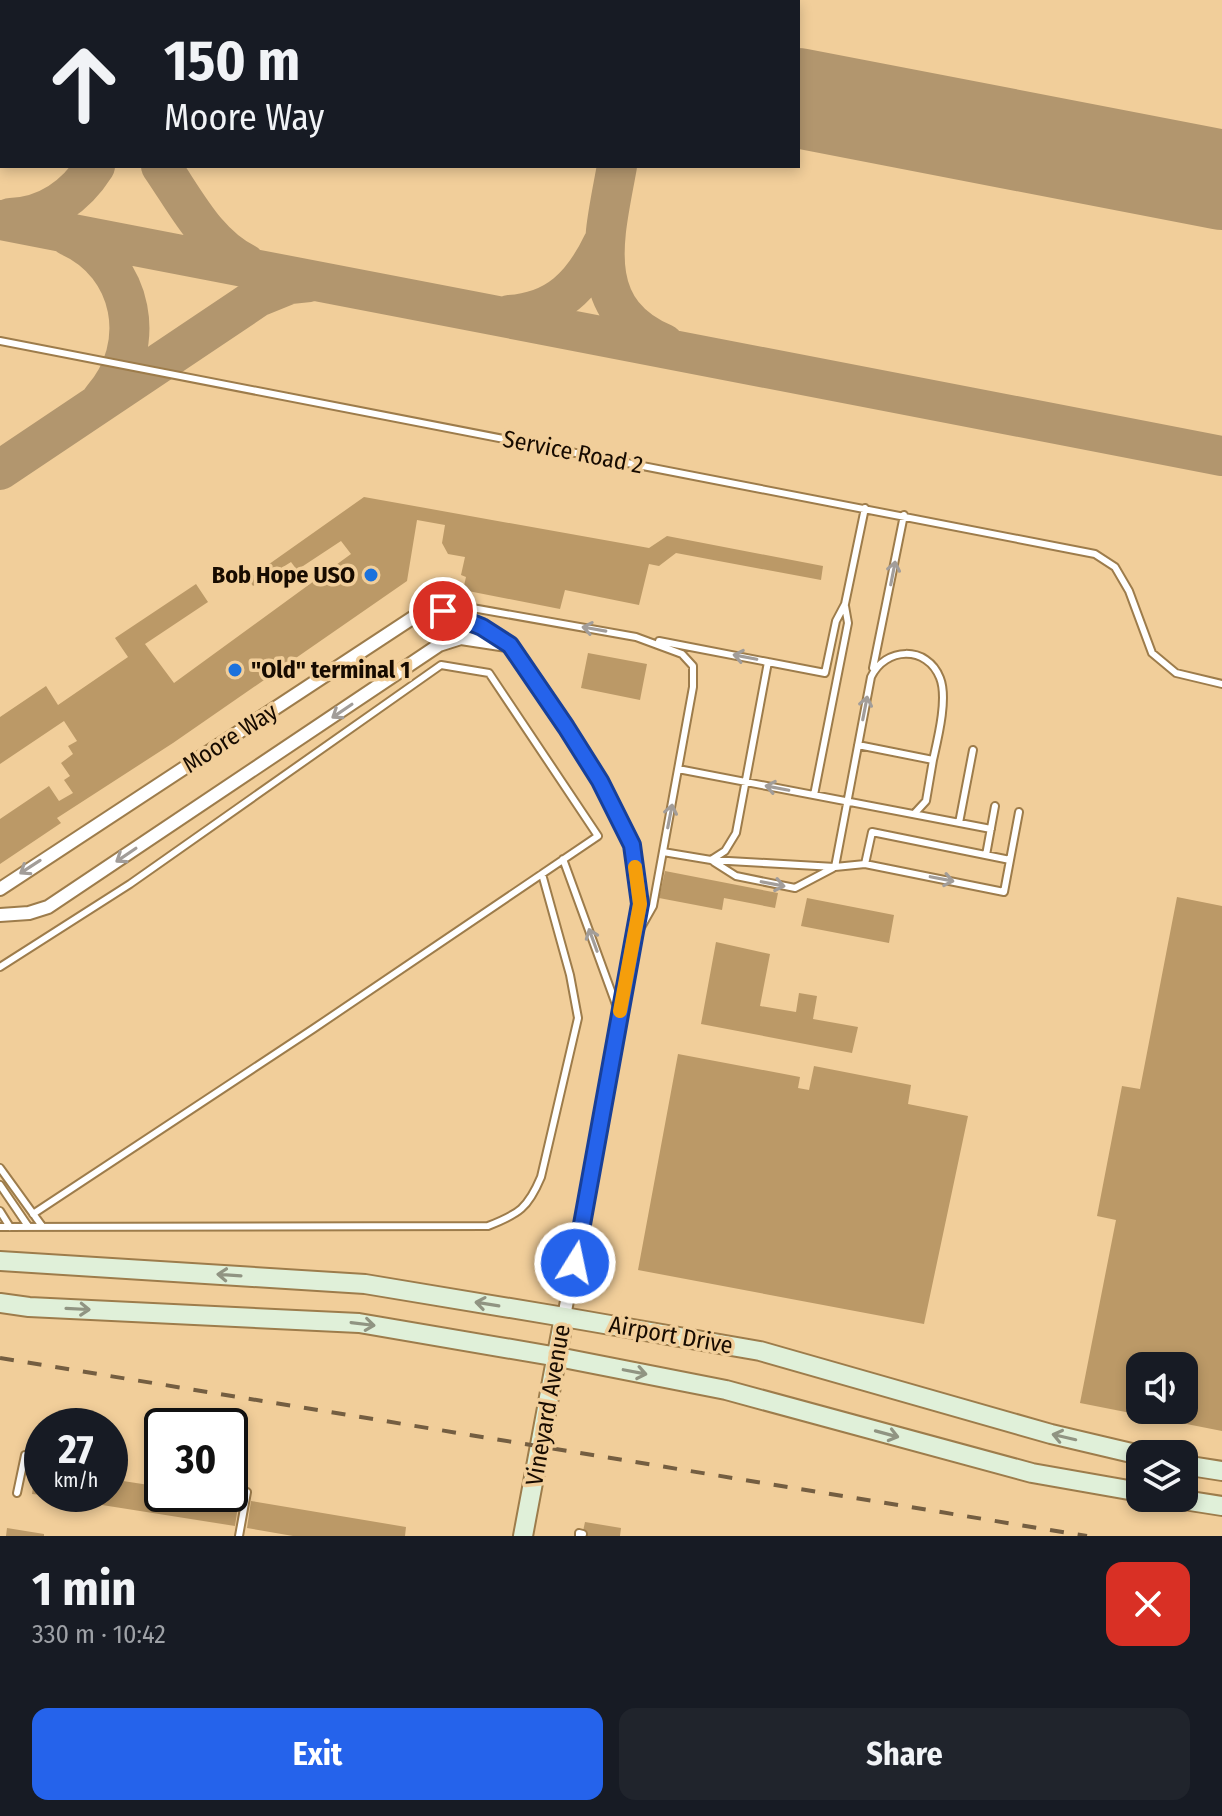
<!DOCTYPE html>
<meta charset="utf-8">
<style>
:root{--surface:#171b24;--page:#20242c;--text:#f1f3f6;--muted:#9ea1a6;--accent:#2563eb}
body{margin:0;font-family:"Fira Sans Condensed",sans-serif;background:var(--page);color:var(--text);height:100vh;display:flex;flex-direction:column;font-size:30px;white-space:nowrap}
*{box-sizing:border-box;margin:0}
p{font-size:26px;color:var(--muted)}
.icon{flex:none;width:44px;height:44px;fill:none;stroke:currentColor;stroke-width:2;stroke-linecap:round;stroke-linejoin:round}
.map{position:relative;height:1536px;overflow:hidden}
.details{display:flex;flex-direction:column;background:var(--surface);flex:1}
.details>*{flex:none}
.guide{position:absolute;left:0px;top:0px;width:800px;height:168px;box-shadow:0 4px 12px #0003;background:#171b24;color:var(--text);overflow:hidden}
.tools{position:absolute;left:1126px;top:1352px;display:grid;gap:16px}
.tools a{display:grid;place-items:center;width:72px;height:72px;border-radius:16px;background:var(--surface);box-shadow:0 4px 12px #0003;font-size:40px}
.speed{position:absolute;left:24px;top:1408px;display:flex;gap:16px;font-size:40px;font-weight:700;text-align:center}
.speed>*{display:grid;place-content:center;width:104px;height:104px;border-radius:50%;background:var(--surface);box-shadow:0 4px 12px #0003;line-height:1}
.speed small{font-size:20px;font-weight:400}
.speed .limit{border:4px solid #111;border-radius:12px;background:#fff;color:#111}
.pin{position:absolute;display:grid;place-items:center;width:68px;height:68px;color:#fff;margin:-34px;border:4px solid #fff;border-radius:50%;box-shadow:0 2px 8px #0007}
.me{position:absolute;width:88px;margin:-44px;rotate:10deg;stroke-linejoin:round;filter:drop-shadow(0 0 6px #0008)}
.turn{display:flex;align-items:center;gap:28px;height:168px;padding:0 32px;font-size:36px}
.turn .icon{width:104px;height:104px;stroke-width:2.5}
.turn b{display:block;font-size:56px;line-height:68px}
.round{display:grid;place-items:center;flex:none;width:84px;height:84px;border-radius:16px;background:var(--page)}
.headline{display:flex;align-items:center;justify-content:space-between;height:136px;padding:0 32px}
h1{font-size:48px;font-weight:700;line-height:60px}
.button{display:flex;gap:16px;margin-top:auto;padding:16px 32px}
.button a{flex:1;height:92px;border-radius:16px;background:var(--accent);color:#fff;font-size:32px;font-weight:700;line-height:92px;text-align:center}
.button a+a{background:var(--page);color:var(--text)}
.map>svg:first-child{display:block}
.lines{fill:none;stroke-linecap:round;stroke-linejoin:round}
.taxiway{stroke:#b2966e;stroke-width:40}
.runway{stroke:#b2966e;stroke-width:100}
.building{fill:#bb9967;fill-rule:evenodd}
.lane-casing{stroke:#9d7c4b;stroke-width:10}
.street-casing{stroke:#9d7c4b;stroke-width:16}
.secondary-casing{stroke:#9d7c4b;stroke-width:22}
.lane{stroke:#fff;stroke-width:6}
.street{stroke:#fff;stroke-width:12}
.secondary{stroke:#e0f0d9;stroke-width:18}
.rail{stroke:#745e41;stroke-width:4;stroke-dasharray:14 14;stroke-linecap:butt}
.oneway{stroke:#a29d99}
.oneway2{stroke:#909482}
.route-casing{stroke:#184099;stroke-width:20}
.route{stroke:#2563eb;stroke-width:14}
.slow{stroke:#f59e0b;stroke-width:14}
.poi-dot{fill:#1c72dc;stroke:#f1ce9a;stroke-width:3}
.labels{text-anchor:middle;stroke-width:7;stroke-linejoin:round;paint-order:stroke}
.street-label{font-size:24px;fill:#170b00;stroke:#f1ce9a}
.poi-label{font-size:24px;font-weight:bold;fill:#170b00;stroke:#f1ce9a;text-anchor:end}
</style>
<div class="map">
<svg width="1222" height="1536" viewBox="0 0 1222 1536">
<rect width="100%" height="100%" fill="#f1ce9a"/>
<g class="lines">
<path class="taxiway" d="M34,0L37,2
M640,2L642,0
M161,166C186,202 206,244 246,264
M617,166C605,234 582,309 664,344
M10,218C47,217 76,196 95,166
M0,220L1222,456
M69,236C134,265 149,346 102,399
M509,315C557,312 583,285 603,243
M0,470L258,297L290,284L309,282"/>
<path class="runway" d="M291,0L302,2
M798,98L1222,180"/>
</g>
<path class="building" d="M364,497L649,548L667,536L823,566L821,580L676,553L659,566L649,564L639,605L565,590L560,609L463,590L466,577L461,575L465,557L448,554L442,543L445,525L417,520L407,581L173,743L57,818L61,823L0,864V819L49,786L59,801L73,793L64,780L70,776L61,763L73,754L68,746L77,741L64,721L0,764V717L46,686L58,705L128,657L115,638L196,584L208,602L145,644L174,683L351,554L341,541L297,570L291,562L253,586L248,579Z
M588,653L647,664L640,700L581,688Z
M665,871L778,893L775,908L724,898L722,910L659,898Z
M1177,897L1222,906V1431L1080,1403L1116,1220L1097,1216L1122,1086L1140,1089ZM1140,1366H1184V1410H1140Z
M807,898L894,915L889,943L801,926Z
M716,942L770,954L760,1006L796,1012L799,993L817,996L813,1019L858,1027L852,1053L701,1024Z
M678,1054L800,1077L798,1088L809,1090L814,1066L911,1085L908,1104L968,1116L924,1324L638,1270Z
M36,1467L42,1468V1495L32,1494Z
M110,1479L162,1487V1494H206L239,1499L235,1526L45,1496L110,1494Z
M251,1501L406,1527L405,1536H293L247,1528Z
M585,1522L621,1528L620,1536H582Z
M7,1528L44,1534V1536H6Z"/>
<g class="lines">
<defs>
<path id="lane" d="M0,341L1095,554L1115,567L1129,591L1152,653L1176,673L1222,684
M447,610L461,606L636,637L682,654L693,666V687L653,906L640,929
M659,641L825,673L836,621L845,604L865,508
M873,668L904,515
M858,745L933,760L926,801L914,814
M678,769L991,829
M814,795L848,623L845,606
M959,823L973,750
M663,852L711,860L835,867L865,864L1004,892L1010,860L872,832L865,864
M986,855L995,806
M563,859L618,1010
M711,860L725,851L736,833L768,662
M1010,860L1019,812
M714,862L736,876L795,888L833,868
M835,867L871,677C885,647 927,645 940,678C948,698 938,738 933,760
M0,967L130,884L441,665L489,673L598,836L313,1029L33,1214
M0,1168L42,1226
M0,1185L28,1226
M0,1211L10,1227
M0,1227L488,1226C519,1214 528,1208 541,1177L578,1018L570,975L542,874
M17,1493L25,1455
M239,1536L247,1492
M579,1536V1533L583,1534"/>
<path id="street" d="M0,889L420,613L443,611L482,627L510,645L600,781L632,845L640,904L564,1317
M0,915L29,913L48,907L439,645L461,638L507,645"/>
<path id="secondary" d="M0,1261L365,1284L564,1317L760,1351L1051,1434L1140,1455
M0,1303L29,1307L359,1323L558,1357L726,1390L1032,1473L1140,1492
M1184,1465L1222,1471
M1171,1498L1222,1506
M523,1536L564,1317"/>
</defs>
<use href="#lane" class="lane-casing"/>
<use href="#street" class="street-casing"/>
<use href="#secondary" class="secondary-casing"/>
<use href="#lane" class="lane"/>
<use href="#street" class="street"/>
<use href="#secondary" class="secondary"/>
<path class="rail" d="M0,1358L1087,1536"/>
</g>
<defs><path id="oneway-shaft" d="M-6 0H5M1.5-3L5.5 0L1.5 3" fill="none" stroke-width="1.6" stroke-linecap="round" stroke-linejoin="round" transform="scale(2)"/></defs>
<g class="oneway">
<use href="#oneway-shaft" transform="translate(893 573) rotate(-79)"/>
<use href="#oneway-shaft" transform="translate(594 629) rotate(-170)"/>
<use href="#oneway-shaft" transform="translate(745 657) rotate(-169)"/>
<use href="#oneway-shaft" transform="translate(865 708) rotate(-79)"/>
<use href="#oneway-shaft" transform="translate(342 711) rotate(146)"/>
<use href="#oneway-shaft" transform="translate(777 788) rotate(-169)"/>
<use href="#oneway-shaft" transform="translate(670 816) rotate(-79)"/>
<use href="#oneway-shaft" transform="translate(126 855) rotate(146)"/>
<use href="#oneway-shaft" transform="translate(30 867) rotate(147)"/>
<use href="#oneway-shaft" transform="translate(942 879) rotate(11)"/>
<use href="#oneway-shaft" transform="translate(773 884) rotate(11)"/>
<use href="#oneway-shaft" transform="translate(593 940) rotate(-110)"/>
</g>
<g class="oneway2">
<use href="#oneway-shaft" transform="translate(229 1275) rotate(-176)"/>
<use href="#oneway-shaft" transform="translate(487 1304) rotate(-171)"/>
<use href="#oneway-shaft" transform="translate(78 1309) rotate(3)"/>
<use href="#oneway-shaft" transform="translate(363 1324) rotate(7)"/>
<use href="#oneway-shaft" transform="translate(635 1372) rotate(11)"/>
<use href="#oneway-shaft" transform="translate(887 1434) rotate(15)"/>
<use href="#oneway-shaft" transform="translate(1064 1437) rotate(-167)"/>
</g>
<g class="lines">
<defs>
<path id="route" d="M443,611L482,627L510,645L566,727L600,781L632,845L640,904L575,1263"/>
</defs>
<use href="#route" class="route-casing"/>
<use href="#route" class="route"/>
<path class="slow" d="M620,1011L640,904L635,867"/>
</g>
<g class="poi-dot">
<circle cx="371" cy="575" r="8"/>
<circle cx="235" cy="670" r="8"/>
</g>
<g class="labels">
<g class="street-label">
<text transform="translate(573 452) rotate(11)" y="8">Service Road 2</text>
<text transform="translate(230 738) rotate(-33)" y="8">Moore Way</text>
<text transform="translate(671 1335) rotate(10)" y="8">Airport Drive</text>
<text transform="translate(548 1405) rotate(-80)" y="8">Vineyard Avenue</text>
</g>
<g class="poi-label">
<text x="355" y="583">Bob Hope USO</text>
<text x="251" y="678" text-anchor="start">"Old" terminal 1</text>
</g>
</g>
</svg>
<div class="tools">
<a><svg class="icon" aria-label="sound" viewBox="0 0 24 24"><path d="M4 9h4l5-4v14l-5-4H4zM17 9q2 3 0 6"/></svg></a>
<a><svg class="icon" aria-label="layers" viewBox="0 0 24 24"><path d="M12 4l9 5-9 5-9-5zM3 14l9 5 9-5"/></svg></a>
</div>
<div class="speed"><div>27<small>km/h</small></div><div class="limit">30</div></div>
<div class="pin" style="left:443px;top:611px;background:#d93025"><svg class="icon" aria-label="arrive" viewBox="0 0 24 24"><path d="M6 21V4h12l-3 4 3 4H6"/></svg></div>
<svg class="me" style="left:575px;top:1263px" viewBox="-20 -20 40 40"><circle r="17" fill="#2563eb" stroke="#fff" stroke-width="3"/><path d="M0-11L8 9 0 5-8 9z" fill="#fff"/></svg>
<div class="guide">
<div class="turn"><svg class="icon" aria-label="ahead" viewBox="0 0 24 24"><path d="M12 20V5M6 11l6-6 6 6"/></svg><div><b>150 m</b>Moore Way</div></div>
</div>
</div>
<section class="details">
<div class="headline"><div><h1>1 min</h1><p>330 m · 10:42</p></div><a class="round" style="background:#d93025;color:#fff"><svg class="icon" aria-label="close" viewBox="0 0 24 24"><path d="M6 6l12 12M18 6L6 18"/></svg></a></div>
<div class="button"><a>Exit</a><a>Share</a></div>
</section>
